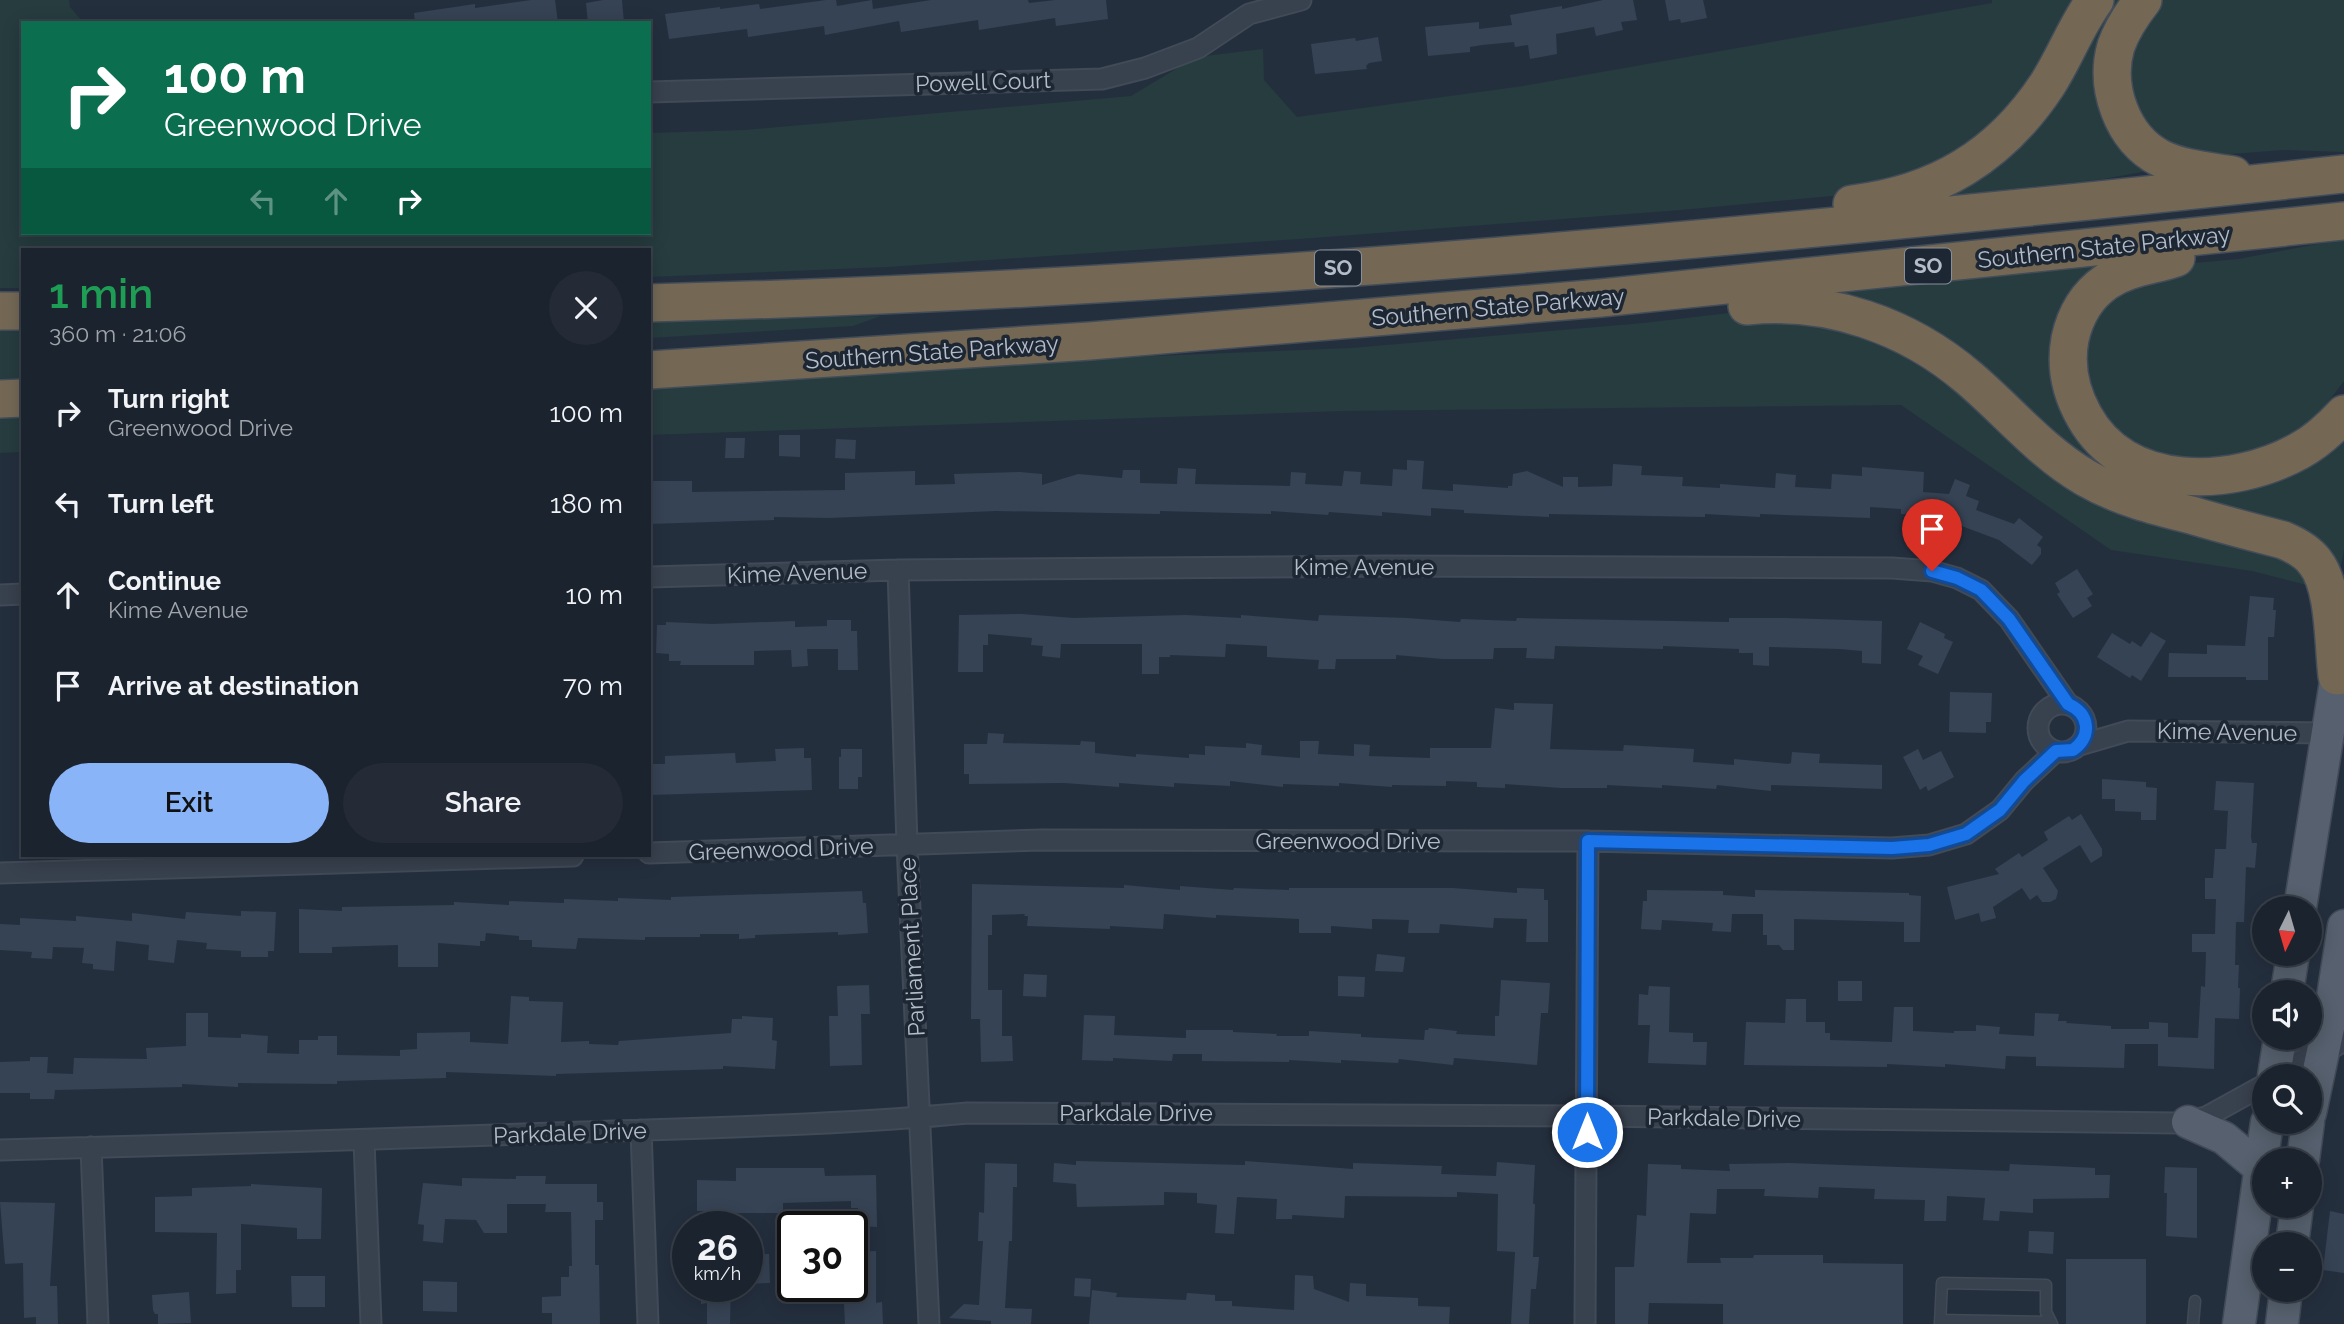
<!DOCTYPE html>
<meta charset="utf-8">
<style>
:root{--surface:#1b232e;--page:#242b36;--text:#f1f3f6;--muted:#a0a4aa;--line:#39404a;--accent:#8ab4f8}
body{margin:0;font-family:Raleway,sans-serif;background:var(--page);color:var(--text);height:100vh;display:flex;flex-direction:column;font-size:26px;white-space:nowrap}
*{box-sizing:border-box;margin:0}
p{font-size:23px;color:var(--muted)}
.icon{flex:none;width:38px;height:38px;fill:none;stroke:currentColor;stroke-width:2;stroke-linecap:round;stroke-linejoin:round}
.map{position:relative;flex:1;overflow:hidden}
.sheet{position:absolute;left:21px;top:248px;width:630px;height:609px;display:flex;flex-direction:column;background:var(--surface);border-radius:0px;box-shadow:0 4px 18px #0003,0 0 0 2px var(--line)}
.sheet>*{flex:none}
.guide{position:absolute;left:21px;top:21px;width:630px;height:214px;border-radius:0px;box-shadow:0 4px 18px #0003,0 0 0 2px var(--line);background:#0b6e4f;color:#fff;overflow:hidden}
.needle{width:46px;rotate:185deg}
.controls{position:absolute;left:2252px;top:896px;display:grid;gap:14px}
.controls a{display:grid;place-items:center;width:70px;height:70px;border-radius:50%;background:var(--surface);box-shadow:0 4px 18px #0003,0 0 0 2px var(--line);font-size:35px}
.speed{position:absolute;left:672px;top:1211px;display:flex;gap:14px;font-size:35px;font-weight:700;text-align:center}
.speed>*{display:grid;place-content:center;width:91px;height:91px;border-radius:50%;background:var(--surface);box-shadow:0 4px 18px #0003,0 0 0 2px var(--line);line-height:1}
.speed small{font-size:18px;font-weight:400}
.speed .limit{border:4px solid #111;border-radius:10px;background:#fff;color:#111}
.pin{position:absolute;display:grid;place-items:center;width:60px;height:60px;color:#fff;margin:-72px -30px;border-radius:50% 50% 50% 0;rotate:-45deg;box-shadow:0 0 7px #0007}
.pin .icon{rotate:45deg}
.me{position:absolute;width:77px;margin:-38px;rotate:0deg;stroke-linejoin:round;filter:drop-shadow(0 0 5px #0008)}
.turn{display:flex;align-items:center;gap:24px;height:147px;padding:0 28px;font-size:32px}
.turn .icon{width:91px;height:91px;stroke-width:2.5}
.turn b{display:block;font-size:49px;line-height:60px}
.lanes{display:flex;align-items:center;height:66px;padding:0 28px;background:#0003;justify-content:center;gap:35px;direction:ltr}
.lanes .off{opacity:.35}
.round{display:grid;place-items:center;flex:none;width:74px;height:74px;border-radius:37px;background:var(--page)}
.summary{display:flex;align-items:center;justify-content:space-between;height:119px;padding:0 28px}
h1{font-size:42px;font-weight:600;line-height:52px;color:#1e9e55}
.button{display:flex;gap:14px;margin-top:auto;padding:14px 28px}
.button a{flex:1;height:80px;border-radius:42px;background:var(--accent);color:#111;font-size:28px;font-weight:600;line-height:80px;text-align:center}
.button a+a{background:var(--page);color:var(--text)}
ul{padding:0;list-style:none}
li{display:flex;align-items:center;gap:21px;height:91px;padding:0 28px}
li div{flex:1}
li b{display:block;font-size:26px}
li em{font-style:normal}
.map>svg:first-child{display:block}
.green{fill:#263c3f}
.building{fill:#364354}
.lines{fill:none;stroke-linecap:round;stroke-linejoin:round}
.service-casing{stroke:#414a57;stroke-width:13}
.minor-casing{stroke:#414a57;stroke-width:23}
.tertiary-casing{stroke:#414a57;stroke-width:28}
.primary-casing{stroke:#414a57;stroke-width:35}
.motorway-casing{stroke:#434c59;stroke-width:40}
.service{stroke:#38414e;stroke-width:10}
.minor{stroke:#38414e;stroke-width:19}
.tertiary{stroke:#38414e;stroke-width:24}
.primary{stroke:#56606e;stroke-width:32}
.motorway{stroke:#746855;stroke-width:37}
.route-casing{stroke:#114b97;stroke-width:18}
.route{stroke:#1a73e8;stroke-width:12}
.labels{text-anchor:middle;stroke-width:7;stroke-linejoin:round;paint-order:stroke}
.shield{fill:#1d2633;stroke:#878f9c;stroke-width:2}
.shield-label{font-size:21px;font-weight:bold;fill:#b4bcc9}
.street-label{font-size:23px;fill:#b4bcc9;stroke:#1d2633}
</style>
<div class="map">
<svg width="2344" height="1324" viewBox="0 0 2344 1324">
<rect width="100%" height="100%" fill="#242f3e"/>
<path class="green" d="M0,0H69L70,7L84,23H23V233H649V133L745,130L1131,96L1196,57L1263,49L1264,80L1297,117L1523,86L1992,3V0H2082L2056,47L2000,121L1953,159L1853,194L1681,210L1313,238L887,267L649,277V250H23V288H0Z
M2103,0H2130L2109,35L2152,170L2104,179L1937,197Z
M2156,0H2344V152L2284,150L2217,155L2178,153L2145,134L2126,100L2129,39Z
M2344,239V381L2325,406L2329,413L2264,455L2211,466L2126,445L2097,416L2080,374L2094,304L2151,267L2238,259Z
M2104,262L2059,380L2174,484L2338,434L2341,443H2344V549L2338,582L2129,486L1844,300L1845,292L1865,287Z
M1772,308L1898,344L2061,475L2287,549L2315,587L2252,571L2111,550L1901,405L1343,411L649,435V386L1103,358L1351,348L1643,323Z
M881,316L853,326L649,338V320Z
M0,326H23V378L0,379Z
M23,411V452L0,453V412Z"/>
<path class="building" d="M531,0H555L558,23H415L414,13L475,4V8Z
M603,0H622L624,23H588L586,3Z
M826,0H836L837,6L872,0L873,9L931,0H1028L1029,3L1055,0H1106L1108,19L1056,26L1055,18L979,30L978,20L901,32L899,21L825,35L824,26L748,37L747,29L669,39L665,14L720,7V9L759,4L760,9Z
M1603,0H1633L1637,20L1621,22L1623,30L1596,36L1594,27L1556,34L1557,54L1530,59L1528,45L1515,47L1514,42L1482,45L1470,47V52L1428,56L1425,27L1479,22V29L1512,25L1510,15L1562,6V9Z
M1665,0H1703L1707,18L1681,23L1680,19L1669,21Z
M1378,37L1382,61L1369,63L1366,66L1367,69L1315,74L1311,44L1355,38L1356,41Z
M779,435H800V457L779,456Z
M726,438H745L744,458H725Z
M836,439L856,440L855,459L835,458Z
M1407,460L1424,461L1422,489L1453,491V484L1508,488V486H1512L1513,474L1527,471L1563,487V477H1578V487L1612,486L1613,464L1642,466L1641,475L1683,477L1682,486L1720,488V484L1775,488L1776,473L1796,475L1795,487L1831,489L1832,474L1862,476V467L1924,472L1923,492L1949,494L1955,479L1970,485L1966,496L1979,501L1976,510L2014,524L2019,518L2043,537L2037,545L2041,548V554L2032,565L1999,540L1951,522L1953,517L1901,514V509L1870,507V518L1760,514V517L1705,514V517L1549,514V517L1464,513V510L1431,508V516L1382,512V516L1329,512L1328,515L1271,511V514L1160,511V514L996,511L829,518L774,517V520L649,524V481H692V492L845,490V473L915,471V485L955,484L954,474L1020,472L1042,474V485L1078,474L1122,478L1123,470H1140V483L1177,484L1178,468L1196,469L1195,484L1290,486L1291,472L1306,473L1305,484L1342,486L1344,471L1361,472L1360,484L1392,486L1393,469L1407,470Z
M2077,569L2093,594L2087,598L2092,606L2073,618L2057,594L2060,592L2055,583Z
M2250,596L2274,598L2273,610H2276L2274,637H2268V680H2246V677H2168L2169,653L2207,654V645L2245,646Z
M1022,614L1074,618L1186,615L1241,618V615L1318,621L1319,615L1407,618L1460,622L1461,619L1516,621L1517,618L1729,622V618H1785L1882,621L1881,664L1862,663V651L1840,649L1769,647V666L1753,665V653H1739V649L1663,646V649L1555,646L1554,659L1526,658L1527,648H1494L1493,659H1443L1396,655V659H1336L1335,669H1318L1319,660L1267,657V646L1226,644L1225,657L1170,655V657H1159V674H1142V644H1061L1060,658L1042,656L1043,646L1031,645L1032,638L988,634V645H983V672H958L959,615Z
M827,620H851V631H857L858,670H838V649H807L808,666L792,667L791,650L754,651V665H680L681,661H669V654L656,653L657,625H666V622L712,624L795,621V627L827,626Z
M1920,622L1945,634L1944,638L1953,642L1938,674L1918,665L1923,656L1907,649Z
M2151,632L2166,641L2141,681L2132,675L2130,678L2097,657L2112,633L2130,644L2132,641L2141,647Z
M1950,692L1992,693L1991,722H1986V733L1949,732Z
M1514,703L1553,704L1550,749L1623,751L1624,745L1694,749L1693,762L1734,765V759L1788,764L1791,763L1792,752L1820,754L1819,763L1882,765V789L1771,785V791L1717,785L1716,789L1662,785V788L1607,785V788H1561L1505,784V788L1477,787V782L1446,781V786L1392,785V787L1339,783V786L1283,784V787L1230,781V786L1174,783V787L1119,783V787L1064,783L969,784V774H964V744H987L988,733L1004,734L1003,743L1080,745L1081,741L1095,742V753L1136,757V754L1189,758V754L1205,755V746L1246,748V743L1262,745L1261,755L1300,758V741H1319L1318,754L1354,756V744L1370,745L1369,756L1430,758V748H1491L1495,708L1514,710Z
M804,748V758H811L812,790L649,795V764H665V756L735,753L736,763L776,761L775,749Z
M841,749H862V777H858V789H839V757H841Z
M1918,749L1923,760L1941,751L1954,777L1928,791L1926,786L1920,790L1903,757Z
M2102,779L2146,782V787L2157,788L2156,820H2141V812L2115,811V799H2102Z
M2216,781L2254,783L2251,837L2252,843H2257L2255,868L2246,867L2244,922H2236L2235,965H2239L2238,988H2240L2239,1019L2215,1018L2214,1069L2158,1066V1044H2125L2124,1068L2036,1066V1057L2006,1056L2005,1069L1945,1064V1067L1887,1064V1067L1744,1065L1746,1022L1785,1023L1786,999H1806V1022H1825V1033H1830V1040L1892,1042L1894,1007H1913V1031L1954,1033V1031H1976V1025L2000,1027L1999,1034L2034,1036L2035,1013L2059,1014L2058,1021H2067L2066,1023L2111,1026V1029H2149V1022L2168,1023V1037L2198,1038L2201,986L2205,987L2206,952H2192V934H2215L2216,899H2205V878H2213L2215,849H2226L2228,811L2214,810Z
M2081,814L2102,849V856L2091,863L2080,845L2043,868L2058,891L2056,899L2050,902H2042L2037,895L2030,900L2022,888L1993,907L1996,918L1981,922L1979,913L1955,920L1947,887L1999,874L1995,869L2019,853L2022,857L2048,840L2044,832L2069,816L2072,820Z
M972,884L1124,888V885L1180,890V886L1233,890L1234,888L1289,890V888H1453L1517,893V888L1544,889V900H1548V942H1526L1527,919L1494,918L1493,928L1440,924L1439,933H1408L1409,920L1372,919V929L1331,926V933H1299V919L1216,915V918L1164,914L1163,929L1110,926V929L1027,926L1028,916H1024L1025,914L992,915V935H988V990H1002V1036H1012L1013,1061L981,1062L980,1019H971Z
M1647,890L1723,891V895L1755,897V890L1909,893V895L1921,896L1920,942H1904V922L1794,919V950H1783L1779,945H1767V935H1763V914H1732L1731,932L1712,931L1713,923L1662,920L1661,930L1641,929L1643,901H1647Z
M862,891L863,903H866L868,933L838,935V932L755,935V938L739,939V934H700V937H645V940L578,938L576,949L532,947V940H519V936L486,933L485,941H480V946L438,943V967H398V945L332,947V953H299V909L342,911V907L454,905V902L509,905V901L564,903V899L618,901V898L671,900V897Z
M241,911L276,912L274,951H268V957H241V951L206,949L207,943L177,940L174,963L148,960L149,945L116,941L114,971L93,969V964L82,963L84,948L53,947L52,959L31,958L32,952L0,950V924L20,925V918L76,921V916L132,921V913L185,919L186,912L241,916Z
M1377,954L1405,957L1403,972L1375,971Z
M1024,974L1047,975L1046,997L1023,996Z
M1338,976L1365,977L1364,997L1338,996Z
M1501,980L1550,983L1548,1013H1541L1537,1065L1454,1058L1453,1065L1399,1059L1398,1063L1341,1060V1063L1289,1060V1062L1202,1061V1054H1173L1172,1061L1113,1058V1061L1082,1060L1084,1015L1115,1016L1114,1035L1186,1038V1030H1233V1032L1277,1034L1276,1036H1309V1031L1361,1034V1037L1424,1040L1425,1030H1428L1429,1028L1457,1031L1456,1034L1495,1036V1016H1499Z
M1838,981H1862V1001H1838Z
M869,985L870,1014H861L862,1065L830,1066L829,1016H838L837,986Z
M1649,986L1670,987L1669,1032L1693,1033V1042H1707L1706,1065L1648,1063L1650,1025H1638L1639,994L1648,995Z
M511,996L529,997V1001L563,1002L561,1042L589,1041V1044L618,1045L619,1041L731,1033L732,1019H742V1016L773,1018L772,1040L777,1041L775,1069L723,1066V1069L556,1074V1076L446,1072V1078L337,1081V1084L238,1083V1087L182,1084V1087L55,1090L54,1099H30V1093H0V1062L30,1061V1057H48L47,1073L73,1074L74,1058L147,1059L146,1048L186,1046V1013H208V1037L241,1038V1034L268,1036L267,1053L299,1054V1040H318V1036H337V1055L400,1056V1050L417,1049V1033L470,1032V1042L508,1044Z
M1076,1161L1245,1165V1161L1353,1169V1163L1442,1166L1441,1174L1496,1176L1497,1162L1535,1165L1533,1204H1535L1533,1257H1539L1536,1289H1531L1529,1324H1511L1515,1252L1497,1251L1498,1194L1457,1192V1197L1345,1196L1344,1218L1292,1215V1219H1276L1277,1199L1237,1197L1234,1234L1215,1233L1217,1205L1197,1203V1193L1164,1192V1205L1077,1207L1076,1184L1053,1182L1054,1163L1076,1165Z
M985,1163L1017,1164V1187H1013L1012,1241H1009L1005,1308L1032,1309L1031,1324H991V1321L949,1318L964,1304L979,1305L983,1241H978L979,1212L984,1213Z
M1788,1163L2009,1171L2010,1164L2095,1168V1175H2110L2109,1198L2033,1199V1213L2000,1211L1999,1221L1983,1220L1985,1198L1947,1196L1946,1221H1924L1925,1200L1874,1199L1875,1189L1819,1187L1818,1198L1764,1196L1765,1189H1717L1716,1214L1690,1213L1687,1263H1721L1720,1258H1753L1754,1255H1823V1263L1903,1264V1324H1723V1304L1649,1303L1648,1324H1615V1267H1634L1637,1215L1646,1216L1648,1164L1681,1165V1169L1730,1171L1729,1164Z
M2165,1167L2197,1168V1238L2166,1236L2167,1193H2164Z
M736,1168H824L825,1176L876,1175L877,1227L858,1226V1208H851V1201L783,1203V1213H721V1220H705V1211H697V1180L736,1181Z
M516,1176H546L545,1184H597V1202H603V1220H595V1265H599L600,1324H552V1313H542V1297L561,1296V1277H569V1266H572L571,1212H545L546,1204H507V1233H484L476,1220L445,1219L443,1243L423,1241L424,1225L418,1224L423,1183L462,1186V1178L516,1179Z
M251,1184L322,1188L321,1239H297V1228L241,1224V1270H236V1293L216,1294L217,1233L155,1232V1197L192,1196V1188L251,1186Z
M0,1202L55,1203L50,1286H57L58,1324H36V1317L24,1318L23,1263L5,1264Z
M2330,1211L2344,1214V1273L2323,1270Z
M2029,1231L2054,1232L2053,1254L2028,1252Z
M876,1251V1303L882,1302L883,1324H845L844,1304H852V1252Z
M769,1254L770,1283L747,1284V1255Z
M2066,1259H2146V1324H2066Z
M1295,1275L1313,1276L1314,1289L1349,1302L1350,1283L1366,1284V1296L1418,1298V1306L1450,1307L1449,1324H1089L1092,1290L1117,1293L1116,1297L1186,1300L1187,1293L1215,1295V1301H1232V1306L1294,1310Z
M291,1276H325V1307H292Z
M1075,1278L1091,1279L1090,1297L1074,1296Z
M423,1281L457,1282V1312L423,1311Z
M701,1286H731L730,1324H707V1303L701,1304Z
M189,1292L191,1323L158,1324V1314H155L153,1310L152,1295Z"/>
<g class="lines">
<defs>
<path id="service" d="M1940,1320L2051,1322
M1940,1324L1942,1283L2046,1285V1312L2052,1324
M2193,1324L2195,1301"/>
<path id="minor" d="M649,92L1102,79L1145,68L1198,48L1249,14L1301,0
M898,570L907,844L929,1324
M649,577L898,570L1386,566L1892,568L1932,571L1957,578L1981,590L2009,619L2068,704
M0,595L23,594
M2038 728a24 24 0 1 1 48 0a24 24 0 1 1-48 0Z
M2080,745L2128,731L2327,733
M649,853L1042,840L1588,841L1892,848L1929,845L1966,834L2000,810L2024,781L2056,751
M0,873L573,856
M641,1130L648,1324
M364,1141L371,1324
M91,1147L98,1324
M0,1150C205,1144 409,1139 614,1131C732,1127 850,1124 968,1113L1587,1116L2178,1123L2206,1117L2264,1085
M1585,1324L1588,841"/>
<path id="tertiary" d="M2280,1076L2344,1038"/>
<path id="primary" d="M2300,908L2341,650
M2287,992L2293,954
M2274,1076L2280,1038
M2310,1113L2329,1023L2344,926
M2188,1122L2224,1138L2260,1168
M2303,1160L2308,1122
M2292,1244L2297,1206
M2239,1324L2267,1122
M2282,1324L2286,1290"/>
<path id="motorway" d="M2143,0C2132,14 2122,29 2116,46C2104,87 2122,138 2160,158C2182,169 2209,171 2233,175
M1852,204C1937,194 2000,156 2047,85C2065,57 2076,26 2095,0
M2176,258C2152,266 2128,267 2106,282C2086,296 2075,316 2070,339C2065,366 2071,393 2084,416C2126,492 2232,488 2299,451C2316,442 2331,428 2344,414
M649,303C1216,289 1781,235 2344,174
M1747,306C1828,298 1907,325 1969,378C2008,411 2041,452 2086,478C2119,497 2154,506 2191,515C2221,524 2252,532 2283,540C2295,545 2307,551 2315,562C2335,587 2333,644 2337,676
M0,311H23
M649,370L1090,341L1601,298L2344,221
M0,399L23,398"/>
</defs>
<use href="#service" class="service-casing"/>
<use href="#minor" class="minor-casing"/>
<use href="#tertiary" class="tertiary-casing"/>
<use href="#primary" class="primary-casing"/>
<use href="#motorway" class="motorway-casing"/>
<use href="#service" class="service"/>
<use href="#minor" class="minor"/>
<use href="#tertiary" class="tertiary"/>
<use href="#primary" class="primary"/>
<use href="#motorway" class="motorway"/>
</g>
<g class="lines">
<defs>
<path id="route" d="M1587,1132L1588,841L1892,848L1929,845L1966,834L2000,810L2024,781L2056,751L2073,750C2092,736 2090,714 2068,704L2009,619L1981,590L1957,578L1932,571"/>
</defs>
<use href="#route" class="route-casing"/>
<use href="#route" class="route"/>
</g>
<g class="labels">
<g class="shield">
<rect x="1905" y="248.5" width="46" height="35" rx="5"/>
<rect x="1315" y="250.5" width="46" height="35" rx="5"/>
</g>
<g class="shield-label">
<text x="1928" y="273">SO</text>
<text x="1338" y="275">SO</text>
</g>
<g class="street-label">
<text transform="translate(983 82) rotate(-2)" y="8">Powell Court</text>
<text transform="translate(2104 247) rotate(-6)" y="8">Southern State Parkway</text>
<text transform="translate(1498 307) rotate(-5)" y="8">Southern State Parkway</text>
<text transform="translate(932 352) rotate(-4)" y="8">Southern State Parkway</text>
<text x="1364" y="575">Kime Avenue</text>
<text transform="translate(797 573) rotate(-2)" y="8">Kime Avenue</text>
<text transform="translate(2227 732) rotate(1)" y="8">Kime Avenue</text>
<text x="1348" y="849">Greenwood Drive</text>
<text transform="translate(781 849) rotate(-2)" y="8">Greenwood Drive</text>
<text transform="translate(912 947) rotate(-93)" y="8">Parliament Place</text>
<text x="1136" y="1121">Parkdale Drive</text>
<text transform="translate(1724 1118) rotate(1)" y="8">Parkdale Drive</text>
<text transform="translate(570 1133) rotate(-2)" y="8">Parkdale Drive</text>
</g>
</g>
</svg>
<div class="controls">
<a><svg class="needle" viewBox="-14 -14 28 28"><path d="M0-13l5 13h-10z" fill="#e53935"/><path d="M0 13l5-13h-10z" fill="#a0a4aa"/></svg></a>
<a><svg class="icon" aria-label="sound" viewBox="0 0 24 24"><path d="M4 9h4l5-4v14l-5-4H4zM17 9q2 3 0 6"/></svg></a>
<a><svg class="icon" aria-label="search" viewBox="0 0 24 24"><circle cx="10" cy="10" r="6"/><path d="M15 15l6 6"/></svg></a>
<a>+</a>
<a>−</a>
</div>
<div class="speed"><div>26<small>km/h</small></div><div class="limit">30</div></div>
<div class="pin" style="left:1932px;top:571px;background:#d93025"><svg class="icon" aria-label="arrive" viewBox="0 0 24 24"><path d="M6 21V4h12l-3 4 3 4H6"/></svg></div>
<svg class="me" style="left:1587px;top:1132px" viewBox="-20 -20 40 40"><circle r="17" fill="#1a73e8" stroke="#fff" stroke-width="3"/><path d="M0-11L8 9 0 5-8 9z" fill="#fff"/></svg>
<div class="guide">
<div class="turn"><svg class="icon" aria-label="right" viewBox="0 0 24 24"><path d="M7 20v-9h11M14 6l5 5-5 5"/></svg><div><b>100 m</b>Greenwood Drive</div></div>
<div class="lanes"><svg class="icon off" aria-label="left" viewBox="0 0 24 24"><path d="M17 20v-9H6M10 6l-5 5 5 5"/></svg><svg class="icon off" aria-label="ahead" viewBox="0 0 24 24"><path d="M12 20V5M6 11l6-6 6 6"/></svg><svg class="icon" aria-label="right" viewBox="0 0 24 24"><path d="M7 20v-9h11M14 6l5 5-5 5"/></svg></div>
</div>
<section class="sheet">
<div class="summary"><div><h1>1 min</h1><p>360 m · 21:06</p></div><a class="round"><svg class="icon" aria-label="close" viewBox="0 0 24 24"><path d="M6 6l12 12M18 6L6 18"/></svg></a></div>
<ul>
<li><svg class="icon" aria-label="right" viewBox="0 0 24 24"><path d="M7 20v-9h11M14 6l5 5-5 5"/></svg><div><b>Turn right</b><p>Greenwood Drive</p></div><em>100 m</em></li>
<li><svg class="icon" aria-label="left" viewBox="0 0 24 24"><path d="M17 20v-9H6M10 6l-5 5 5 5"/></svg><div><b>Turn left</b></div><em>180 m</em></li>
<li><svg class="icon" aria-label="ahead" viewBox="0 0 24 24"><path d="M12 20V5M6 11l6-6 6 6"/></svg><div><b>Continue</b><p>Kime Avenue</p></div><em>10 m</em></li>
<li><svg class="icon" aria-label="arrive" viewBox="0 0 24 24"><path d="M6 21V4h12l-3 4 3 4H6"/></svg><div><b>Arrive at destination</b></div><em>70 m</em></li>
</ul>
<div class="button"><a>Exit</a><a>Share</a></div>
</section>
</div>
